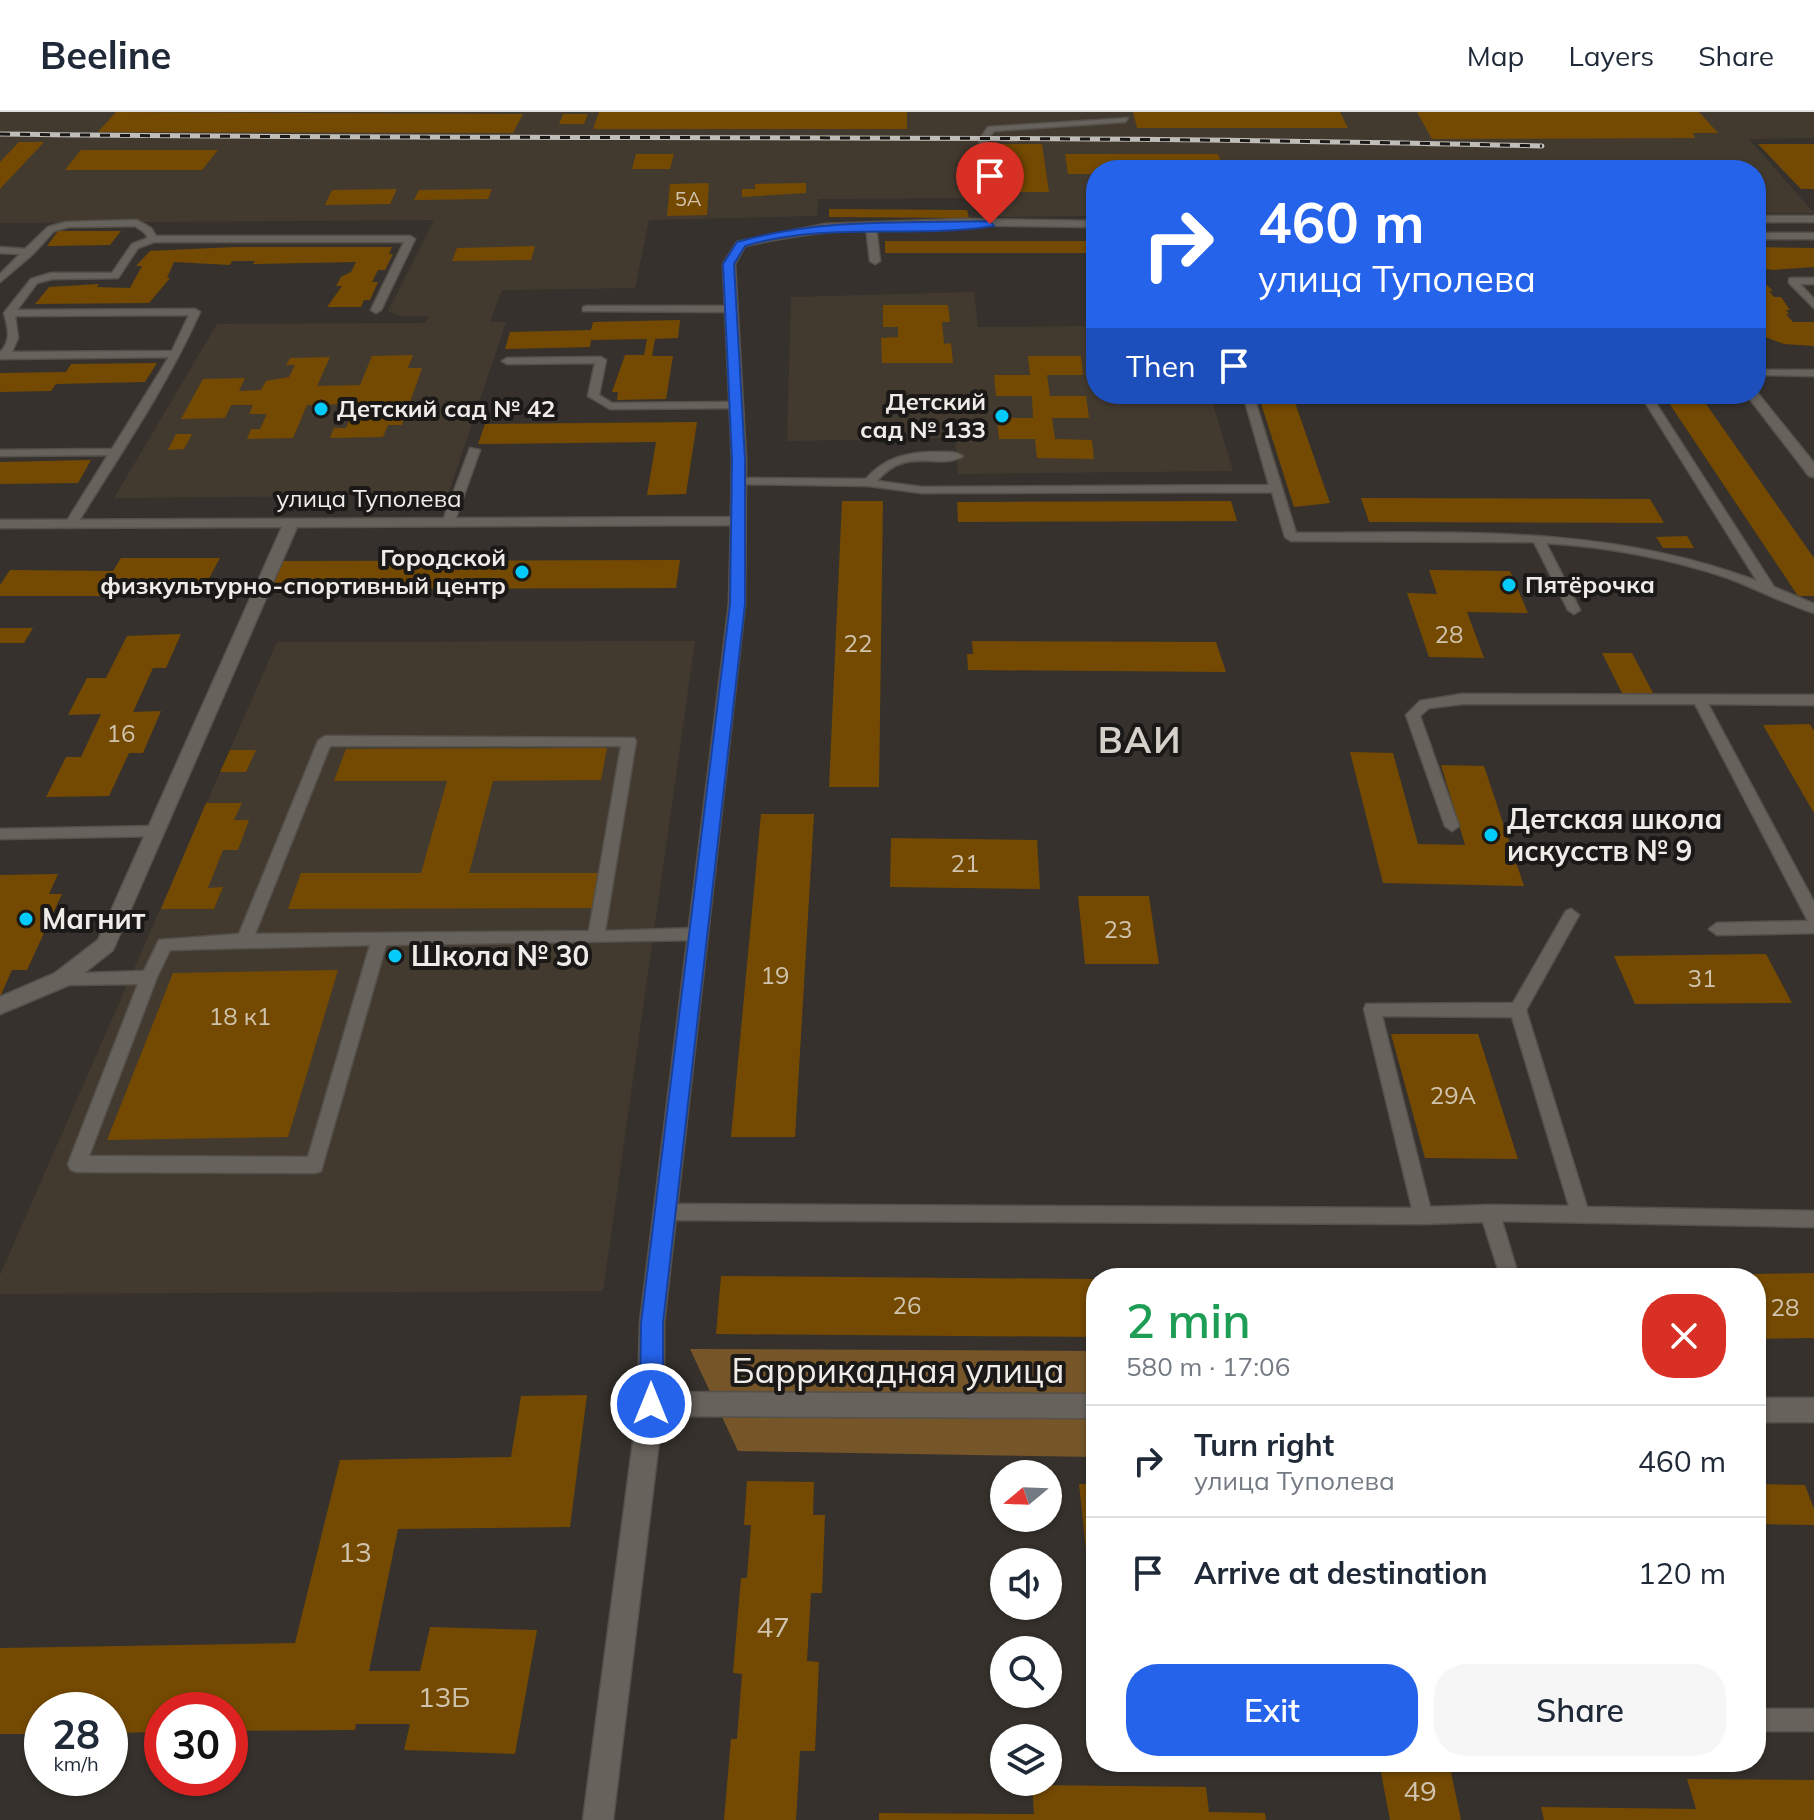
<!DOCTYPE html>
<meta charset="utf-8">
<style>
:root{--surface:#fff;--page:#f6f6f7;--text:#1f2937;--muted:#747a83;--line:#e0e1e3;--accent:#2563eb}
body{margin:0;font-family:Mulish,sans-serif;background:var(--page);color:var(--text);height:100vh;display:flex;flex-direction:column;font-size:30px;white-space:nowrap}
*{box-sizing:border-box;margin:0}
p{font-size:26px;color:var(--muted)}
.icon{flex:none;width:44px;height:44px;fill:none;stroke:currentColor;stroke-width:2;stroke-linecap:round;stroke-linejoin:round}
.map{position:relative;flex:1;overflow:hidden}
.side{position:absolute;left:1086px;top:1156px;width:680px;height:504px;display:flex;flex-direction:column;background:var(--surface);border-radius:32px;box-shadow:0 2px 6px #0004}
.side>*{flex:none}
.guide{position:absolute;left:1086px;top:48px;width:680px;height:244px;border-radius:32px;box-shadow:0 2px 6px #0004;background:#2563eb;color:#fff;overflow:hidden}
.needle{width:52px;rotate:251deg}
.controls{position:absolute;left:990px;top:1348px;display:grid;gap:16px}
.controls a{display:grid;place-items:center;width:72px;height:72px;border-radius:50%;background:var(--surface);box-shadow:0 2px 6px #0004;font-size:40px}
.speed{position:absolute;left:24px;top:1580px;display:flex;gap:16px;font-size:40px;font-weight:700;text-align:center}
.speed>*{display:grid;place-content:center;width:104px;height:104px;border-radius:50%;background:var(--surface);box-shadow:0 2px 6px #0004;line-height:1}
.speed small{font-size:20px;font-weight:400}
.speed .limit{border:12px solid #d22;background:#fff;color:#111}
.pin{position:absolute;display:grid;place-items:center;width:68px;height:68px;color:#fff;margin:-82px -34px;border-radius:50% 50% 50% 0;rotate:-45deg;box-shadow:0 0 8px #0007}
.pin .icon{rotate:45deg}
.me{position:absolute;width:88px;margin:-44px;rotate:0deg;stroke-linejoin:round;filter:drop-shadow(0 0 6px #0008)}
.turn{display:flex;align-items:center;gap:28px;height:168px;padding:0 40px;font-size:36px}
.turn .icon{width:104px;height:104px;stroke-width:2.5}
.turn b{display:block;font-size:56px;line-height:68px}
.then{display:flex;align-items:center;height:76px;padding:0 40px;background:#0003;gap:16px;font-size:30px}
.round{display:grid;place-items:center;flex:none;width:84px;height:84px;border-radius:32px;background:var(--page)}
.head{display:flex;align-items:center;justify-content:space-between;height:136px;padding:0 40px}
h1{font-size:48px;font-weight:600;line-height:60px;color:#1e9e55}
.primary-button{display:flex;gap:16px;margin-top:auto;padding:16px 40px}
.primary-button a{flex:1;height:92px;border-radius:32px;background:var(--accent);color:#fff;font-size:32px;font-weight:600;line-height:92px;text-align:center}
.primary-button a+a{background:var(--page);color:var(--text)}
ul{padding:0;list-style:none}
li{display:flex;align-items:center;gap:24px;height:112px;padding:0 40px;border-top:2px solid var(--line)}
li div{flex:1}
li b{display:block;font-size:30px}
li em{font-style:normal}
header{display:flex;align-items:center;gap:48px;box-sizing:border-box;height:112px;padding:0 40px;background:var(--surface);border-bottom:2px solid var(--line)}
header strong{font-size:38px}
nav{display:flex;gap:44px;margin-inline-start:auto;font-size:28px}
.map>svg:first-child{display:block}
.built{fill:#433a2f}
.green{fill:#765529}
.building{fill:#744a02}
.lines{fill:none;stroke-linecap:round;stroke-linejoin:round}
.service-casing{stroke:#54504b;stroke-width:3}
.minor-casing{stroke:#54504b;stroke-width:3}
.service{fill:#68625c;fill-rule:evenodd}
.minor{fill:#68625c;fill-rule:evenodd}
.rail-casing{stroke:#c1beba;stroke-width:5}
.rail{stroke:#1b1917;stroke-width:3;stroke-dasharray:10;stroke-linecap:butt}
.route{fill:#2563eb;stroke:#184099;stroke-width:2}
.poi-dot{fill:#02cbf9;stroke:#1b1917;stroke-width:3}
.labels{text-anchor:middle;stroke-width:8;stroke-linejoin:round;paint-order:stroke}
.far-number-label{font-size:20px;fill:#d0c4ae}
.far-poi-label{font-size:24px;font-weight:bold;fill:#efece8;stroke:#1b1917;text-anchor:end}
.far-street-label{font-size:24px;fill:#efece8;stroke:#1b1917}
.number-label{font-size:24px;fill:#d0c4ae}
.poi-label{font-size:28px;font-weight:bold;fill:#efece8;stroke:#1b1917;text-anchor:start}
.near-number-label{font-size:28px;fill:#d0c4ae}
.near-street-label{font-size:34px;fill:#efece8;stroke:#1b1917}
.district-label{font-size:36px;font-weight:bold;letter-spacing:2px;fill:#d5d0c9;stroke:#1b1917}
</style>
<header>
<strong>Beeline</strong>
<nav><a>Map</a><a>Layers</a><a>Share</a></nav>
</header>
<div class="map">
<svg width="1814" height="1708" viewBox="0 0 1814 1708">
<rect width="100%" height="100%" fill="#36312c"/>
<path class="built" d="M0,0H1814V26L1749,27L1814,101H1756V58H1096V104L999,105L997,85L969,86L818,87L817,104L649,108L635,176L502,178L490,210H506L448,383L114,386L217,212L426,211L428,204H399L388,199L434,108L0,111Z
M974,180L978,215L1096,214V282H1210L1233,359L958,362L955,326L787,329L791,185Z
M695,529L603,1179L0,1182V1163L277,530Z"/>
<path class="green" d="M690,1237L1096,1239V1345L738,1339Z"/>
<path class="building" d="M116,0L523,2L513,21L98,20Z
M599,0H907V17H593Z
M1133,0H1340L1348,16H1137Z
M1417,0H1699L1718,21H1693L1695,26L1432,27Z
M563,2H588L584,12H559Z
M19,30H44L0,77V50Z
M998,32H1042L1049,80H1004Z
M1758,32H1814V77H1801Z
M81,38H218L202,58H65Z
M636,42H674L670,57H632Z
M1065,42H1218L1224,58H1096V62H1068Z
M1609,54L1648,55L1650,58H1598Z
M709,71L707,103L667,104L670,72Z
M806,71V81L742,85V77H755V72Z
M397,77L390,92L325,93L332,78Z
M492,77L488,87L414,88L419,78Z
M829,97L967,98L969,106L829,105Z
M58,119H121L110,133L47,134Z
M885,129H1096V141H885Z
M535,134L531,148L452,149L457,136Z
M234,135H392L389,142H393L385,158H378L372,170H378L370,188H364L361,195H327L342,174H336L341,165L351,160L356,150L253,152L255,149H232L230,153L174,150L167,166H170L149,191L35,192L49,175L99,172L97,175L130,176L142,154H136L150,139Z
M1756,135L1814,136V155L1772,158L1756,155Z
M1756,163L1773,179H1769L1774,185H1781L1790,198H1786L1789,202H1786L1793,210H1814V234L1784,232L1765,225L1756,214Z
M883,193H948L950,210H942L944,232L951,231L953,251H882L881,226L898,225V215H883Z
M680,208L678,226L655,227L652,244H673L666,287L617,288L618,280H612L625,243H644L647,227L591,228L590,235L505,237L510,220L591,218L593,210Z
M413,243L408,256H422L402,313H388L383,325L330,326L334,316H346L356,292L307,293L293,326L247,327L251,317H260L267,302H249L253,293H231L225,306L181,307L203,267L245,266L239,279L261,278L266,269L289,265L295,253H286L290,246L330,245L317,274L360,273L372,244Z
M1028,244H1081L1083,263H1047L1050,284H1086L1089,306H1052L1055,327L1092,328L1094,347L1037,346L1035,327H999L997,306H1033L1032,284H996L994,263H1030Z
M157,251L145,270L56,272L51,279L0,280V261L66,260L71,252Z
M1258,282H1292L1330,391L1294,395Z
M1663,282H1699L1814,446V484H1798Z
M697,310L686,382L647,383L656,330L478,332L485,312Z
M176,322H192L184,337L168,338Z
M91,348L78,371L0,372V350Z
M1361,386L1650,387L1664,411L1369,410Z
M842,389H883L879,675H829Z
M1231,389L1237,409L958,410L957,390Z
M1687,424L1694,436H1663L1656,425Z
M121,446H220L206,472H111L103,484H0V473L10,458L113,459Z
M680,448L676,476L271,477L283,449Z
M1429,458L1510,459L1528,501L1467,500L1484,546L1429,545L1407,481L1437,482Z
M0,516H33L24,531H0Z
M181,522L166,556H153L133,600L161,599L143,641H129L109,684L46,685L66,645H81L101,602L68,603L87,566H106L127,524Z
M972,529L1216,530L1226,560L968,558L967,542H973Z
M1602,541H1632L1653,581H1622Z
M1810,612L1814,619V701L1763,613Z
M607,636L601,668L493,669L469,761H599L592,796L288,797L301,761H421L447,669H334L346,637Z
M230,638H256L246,660H220Z
M1350,640L1393,641L1418,732L1465,733L1441,653L1484,654L1524,774L1383,771Z
M206,691H242L234,708H249L238,738H223L208,776L223,775L214,797H161Z
M761,702H814L795,1025H731Z
M891,726L1037,728L1040,777L890,775Z
M58,762L49,782H62L27,858H12L0,885V763Z
M1078,784H1149L1159,852H1085Z
M1766,842L1792,891L1635,892L1614,844Z
M338,858L288,1025L107,1028L173,861Z
M1391,922H1478L1518,1047L1425,1046Z
M1814,1161V1226L1756,1227V1166H1538Z
M721,1164L1096,1167V1225L716,1222Z
M587,1283L570,1415L398,1417L369,1559H420L430,1515L537,1518L515,1642L404,1638L410,1612H356L355,1618L230,1619V1598H162V1620L110,1621V1598H42V1622H0V1536L295,1531L340,1348L511,1345L521,1284Z
M747,1369L814,1370L813,1403H825L822,1481H811L807,1549L819,1550L815,1639H800L796,1708H724L731,1627H737L742,1562L733,1561L741,1466H747L751,1413H744Z
M1079,1372H1096V1447H1087Z
M1756,1372L1805,1373L1814,1397V1413L1756,1412Z
M1379,1650H1449L1461,1708H1390Z
M1687,1667L1814,1668V1708H1544L1541,1695L1696,1697Z
M1032,1673L1206,1675L1209,1700L1265,1701L1266,1708H879V1701L1034,1702Z"/>
<g class="lines">
<defs>
<path id="service" d="M1128,6L1125,10L994,19L987,28L995,112L987,114L979,28L988,15Z
M137,108L151,116L156,124H410L415,127L381,198L376,201L371,198L404,130H154L138,136L118,166L52,167L37,171L17,198L195,197L200,200C166,276 120,342 77,412L71,416L65,412L108,343L0,344V338L112,337L169,245L0,247V240C12,229 8,215 4,201L31,167L51,161H112L132,132L148,126L144,120L135,114L69,115L54,119L33,142L0,170V162L20,142L0,141V135L25,137L48,115L66,110ZM189,203L172,239L12,240L18,226L15,204Z
M871,111L876,114L880,149L875,152L870,149L866,114Z
M1756,121H1814V127H1756Z
M1792,166H1814V172H1800L1814,187V196L1789,171V167Z
M587,194H729L734,197L729,200L583,199V195Z
M601,245L606,248L599,283L612,291L737,290L742,293L737,296L610,297L588,284L595,251L507,252L502,249L507,246Z
M1765,258H1814V264L1761,263V259Z
M1243,282H1253L1296,421C1454,421 1606,412 1757,469L1640,282H1650L1774,475L1814,492V501C1785,492 1757,477 1728,466C1669,446 1608,435 1546,431L1580,498L1574,502L1568,498L1534,430L1291,429L1285,425L1272,380L922,381L869,374L739,372L733,369L739,366L866,367C885,345 909,340 937,340C947,340 955,339 963,344C939,359 907,333 877,369L922,375L1269,373Z
M470,336L480,338L454,411L452,414H444L442,411Z
M1462,582L1814,583V593L1708,592L1814,790V821L1717,823L1709,817L1717,811L1808,809L1695,592H1462L1429,596L1420,604L1459,714L1452,719L1445,714L1406,603L1420,589Z
M325,624L634,626L636,629L605,819L700,816L708,822L700,828L386,833L321,1059L315,1061L77,1060L71,1058L68,1052L138,872L62,873L56,872L54,867L56,862L144,859L159,828L239,822L318,629ZM330,634H621L589,819L255,822ZM370,833L308,1045L89,1044L157,865L170,838Z
M156,714L163,719L156,724L0,727V717Z
M1571,797L1579,803L1526,898L1587,1095L1814,1099V1115L1502,1109L1519,1166H1501L1483,1110L1423,1112L666,1108L660,1106L657,1100L660,1094L666,1092L1412,1096L1364,897L1366,892L1513,891L1566,799ZM1382,904L1512,905L1569,1094L1490,1093L1430,1095Z
M1756,1597H1814V1619H1756Z"/>
<path id="minor" d="M1756,104H1814V110H1756Z
M963,107L1096,109V115C979,114 860,107 745,134L735,152L746,348L745,492L664,1211V1280L1096,1282V1306L662,1304L613,1708H583L638,1292L640,1211L729,492L731,413L297,415L113,838L69,873L0,902V885L55,861L98,828L282,415L0,416V408L731,405L732,348L723,152L737,130L825,112Z
M1756,279L1814,351V365L1809,364L1746,282H1756Z
M1756,1286H1814V1310H1756Z"/>
</defs>
<use href="#service" class="service-casing"/>
<use href="#minor" class="minor-casing"/>
<use href="#service" class="service"/>
<use href="#minor" class="minor"/>
<defs>
<path id="rail" d="M0,22C514,29 1028,21 1542,34"/>
</defs>
<use href="#rail" class="rail-casing"/>
<use href="#rail" class="rail"/>
</g>
<path class="route" d="M990,109L994,114C910,127 830,109 745,134L734,152L745,348V492L663,1211V1292L659,1300L651,1303L643,1300L640,1292L641,1211L730,492L732,348L723,152L737,130C819,106 906,111 990,109Z"/>
<g class="poi-dot">
<circle cx="321" cy="297" r="8"/>
<circle cx="1002" cy="304" r="8"/>
<circle cx="522" cy="460" r="8"/>
<circle cx="1509" cy="473" r="8"/>
<circle cx="1491" cy="723" r="8"/>
<circle cx="26" cy="807" r="8"/>
<circle cx="395" cy="844" r="8"/>
</g>
<g class="labels">
<g class="far-number-label">
<text x="688" y="94">5А</text>
</g>
<g class="far-poi-label">
<text x="986" y="298">Детский<tspan x="986" dy="28">сад № 133</tspan></text>
<text x="337" y="305" text-anchor="start">Детский сад № 42</text>
<text x="506" y="454">Городской<tspan x="506" dy="28">физкультурно-спортивный центр</tspan></text>
<text x="1525" y="481" text-anchor="start">Пятёрочка</text>
</g>
<g class="far-street-label">
<text x="369" y="395">улица Туполева</text>
</g>
<g class="number-label">
<text x="1449" y="531">28</text>
<text x="858" y="540">22</text>
<text x="121" y="630">16</text>
<text x="965" y="760">21</text>
<text x="1118" y="826">23</text>
<text x="775" y="872">19</text>
<text x="1702" y="875">31</text>
<text x="240" y="913">18 к1</text>
<text x="1453" y="992">29А</text>
<text x="907" y="1202">26</text>
<text x="1785" y="1204">28</text>
</g>
<g class="poi-label">
<text x="1507" y="717">Детская школа<tspan x="1507" dy="32">искусств № 9</tspan></text>
<text x="42" y="817">Магнит</text>
<text x="411" y="854">Школа № 30</text>
</g>
<g class="near-number-label">
<text x="355" y="1450">13</text>
<text x="773" y="1525">47</text>
<text x="444" y="1595">13Б</text>
<text x="1420" y="1689">49</text>
</g>
<g class="near-street-label">
<text x="898" y="1271">Баррикадная улица</text>
</g>
<g class="district-label">
<text x="1140" y="641">ВАИ</text>
</g>
</g>
</svg>
<div class="controls">
<a><svg class="needle" viewBox="-14 -14 28 28"><path d="M0-13l5 13h-10z" fill="#e53935"/><path d="M0 13l5-13h-10z" fill="#747a83"/></svg></a>
<a><svg class="icon" aria-label="sound" viewBox="0 0 24 24"><path d="M4 9h4l5-4v14l-5-4H4zM17 9q2 3 0 6"/></svg></a>
<a><svg class="icon" aria-label="search" viewBox="0 0 24 24"><circle cx="10" cy="10" r="6"/><path d="M15 15l6 6"/></svg></a>
<a><svg class="icon" aria-label="layers" viewBox="0 0 24 24"><path d="M12 4l9 5-9 5-9-5zM3 14l9 5 9-5"/></svg></a>
</div>
<div class="speed"><div>28<small>km/h</small></div><div class="limit">30</div></div>
<div class="pin" style="left:990px;top:112px;background:#d93025"><svg class="icon" aria-label="arrive" viewBox="0 0 24 24"><path d="M6 21V4h12l-3 4 3 4H6"/></svg></div>
<svg class="me" style="left:651px;top:1292px" viewBox="-20 -20 40 40"><circle r="17" fill="#2563eb" stroke="#fff" stroke-width="3"/><path d="M0-11L8 9 0 5-8 9z" fill="#fff"/></svg>
<div class="guide">
<div class="turn"><svg class="icon" aria-label="right" viewBox="0 0 24 24"><path d="M7 20v-9h11M14 6l5 5-5 5"/></svg><div><b>460 m</b>улица Туполева</div></div>
<div class="then">Then<svg class="icon" aria-label="arrive" viewBox="0 0 24 24"><path d="M6 21V4h12l-3 4 3 4H6"/></svg></div>
</div>
<section class="side">
<div class="head"><div><h1>2 min</h1><p>580 m · 17:06</p></div><a class="round" style="background:#d93025;color:#fff"><svg class="icon" aria-label="close" viewBox="0 0 24 24"><path d="M6 6l12 12M18 6L6 18"/></svg></a></div>
<ul>
<li><svg class="icon" aria-label="right" viewBox="0 0 24 24"><path d="M7 20v-9h11M14 6l5 5-5 5"/></svg><div><b>Turn right</b><p>улица Туполева</p></div><em>460 m</em></li>
<li><svg class="icon" aria-label="arrive" viewBox="0 0 24 24"><path d="M6 21V4h12l-3 4 3 4H6"/></svg><div><b>Arrive at destination</b></div><em>120 m</em></li>
</ul>
<div class="primary-button"><a>Exit</a><a>Share</a></div>
</section>
</div>
